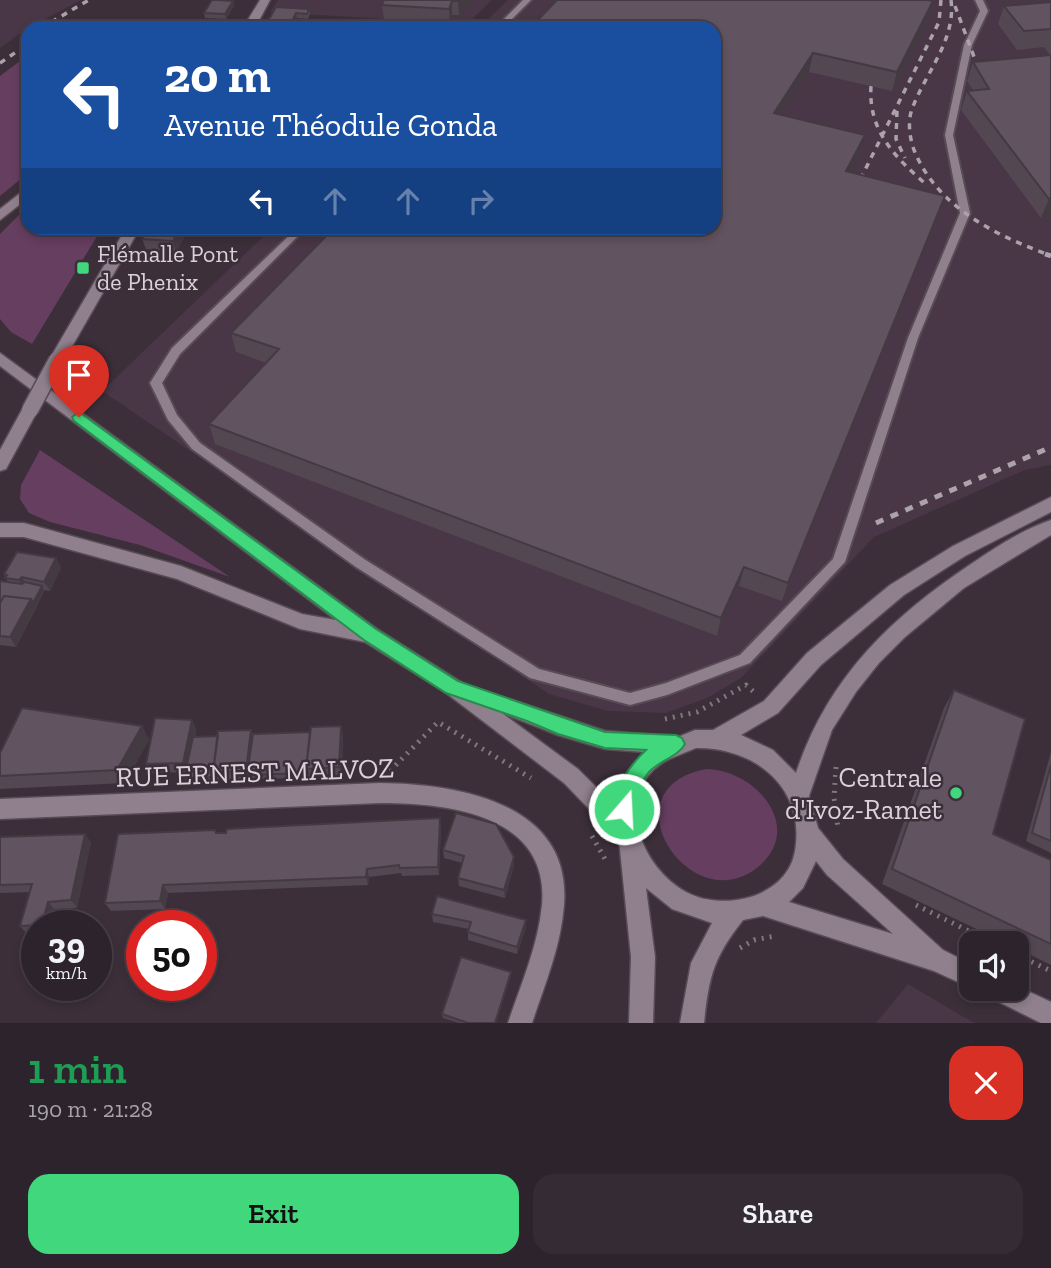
<!DOCTYPE html>
<meta charset="utf-8">
<style>
:root{--surface:#2d232c;--page:#352b34;--text:#f1f3f6;--muted:#a7a4a9;--line:#484048;--accent:#41d77c}
body{margin:0;font-family:"Zilla Slab",serif;background:var(--page);color:var(--text);height:100vh;display:flex;flex-direction:column;font-size:26px;white-space:nowrap}
*{box-sizing:border-box;margin:0}
p{font-size:23px;color:var(--muted)}
.icon{flex:none;width:38px;height:38px;fill:none;stroke:currentColor;stroke-width:2;stroke-linecap:round;stroke-linejoin:round}
.map{position:relative;height:1023px;overflow:hidden}
.side{display:flex;flex-direction:column;background:var(--surface);flex:1}
.side>*{flex:none}
.hud{position:absolute;left:21px;top:21px;width:700px;height:214px;border-radius:21px;box-shadow:0 4px 10px #0003,0 0 0 2px var(--line);background:#1a4fa0;color:#fff;overflow:hidden}
.fabs{position:absolute;left:959px;top:931px;display:grid;gap:14px}
.fabs a{display:grid;place-items:center;width:70px;height:70px;border-radius:14px;background:var(--surface);box-shadow:0 4px 10px #0003,0 0 0 2px var(--line);font-size:35px}
.speed{position:absolute;left:21px;top:910px;display:flex;gap:14px;font-size:35px;font-weight:700;text-align:center}
.speed>*{display:grid;place-content:center;width:91px;height:91px;border-radius:50%;background:var(--surface);box-shadow:0 4px 10px #0003,0 0 0 2px var(--line);line-height:1}
.speed small{font-size:18px;font-weight:400}
.speed .limit{border:10px solid #d22;background:#fff;color:#111}
.pin{position:absolute;display:grid;place-items:center;width:60px;height:60px;color:#fff;margin:-72px -30px;border-radius:50% 50% 50% 0;rotate:-45deg;box-shadow:0 0 7px #0007}
.pin .icon{rotate:45deg}
.me{position:absolute;width:77px;margin:-38px;rotate:19deg;stroke-linejoin:round;filter:drop-shadow(0 0 5px #0008)}
.turn{display:flex;align-items:center;gap:24px;height:147px;padding:0 28px;font-size:32px}
.turn .icon{width:91px;height:91px;stroke-width:2.5}
.turn b{display:block;font-size:49px;line-height:60px}
.lanes{display:flex;align-items:center;height:66px;padding:0 28px;background:#0003;justify-content:center;gap:35px;direction:ltr}
.lanes .off{opacity:.35}
.round{display:grid;place-items:center;flex:none;width:74px;height:74px;border-radius:21px;background:var(--page)}
.head{display:flex;align-items:center;justify-content:space-between;height:119px;padding:0 28px}
h1{font-size:42px;font-weight:600;line-height:52px;color:#1e9e55}
.primary-button{display:flex;gap:14px;margin-top:auto;padding:14px 28px}
.primary-button a{flex:1;height:80px;border-radius:21px;background:var(--accent);color:#111;font-size:28px;font-weight:600;line-height:80px;text-align:center}
.primary-button a+a{background:var(--page);color:var(--text)}
.map>svg:first-child{display:block}
.built{fill:#493646}
.green{fill:#663e60}
.pier{fill:#3c2f3a}
.lines{fill:none;stroke-linecap:round;stroke-linejoin:round}
.lane-casing{stroke:#574b55;stroke-width:4}
.street-casing{stroke:#574b55;stroke-width:3}
.secondary-casing{stroke:#574b55;stroke-width:3}
.path{stroke:#827780;stroke-width:5;stroke-dasharray:2 6;stroke-linecap:butt}
.lane{fill:#90808d;fill-rule:evenodd}
.street{fill:#90808d;fill-rule:evenodd}
.secondary{fill:#90808d;fill-rule:evenodd}
.rail-far1{stroke:#aca2aa;stroke-width:3.5;stroke-dasharray:6 6;stroke-linecap:butt}
.rail{stroke:#aca2aa;stroke-width:5;stroke-dasharray:8 8;stroke-linecap:butt}
.secondary-bridge-casing{stroke:#574b55;stroke-width:19;stroke-linecap:butt}
.secondary-bridge{stroke:#90808d;stroke-width:16}
.wall{fill:#534752}
.shaded-wall{fill:#443a42}
.building{fill:#61535f;stroke:#443a42;stroke-width:2}
.route{fill:#41d77c;stroke:#2a8c51;stroke-width:2}
.poi-dot{fill:#41d77c;stroke:#3c2f3a;stroke-width:2.5}
.labels{text-anchor:middle;stroke-width:5;stroke-linejoin:round;paint-order:stroke}
.poi-label{font-size:24px;fill:#dbd2d9;stroke:#3c2f3a;text-anchor:start}
.near-street-label{font-size:28px;fill:#dbd2d9;stroke:#3c2f3a}
.near-poi-label{font-size:28px;fill:#dbd2d9;stroke:#3c2f3a;text-anchor:end}
</style>
<div class="map">
<svg width="1051" height="1023" viewBox="0 0 1051 1023">
<rect width="100%" height="100%" fill="#3c2f3a"/>
<path class="built" d="M0,0H81L28,28L0,48Z
M278,0H492L463,28L449,23L270,12Z
M508,0H1051V465L1025,470L874,537L741,678L707,698L666,713L608,711L549,694L102,391L272,228H714V28H479Z
M908,984L957,1013L975,1023H876Z"/>
<path class="green" d="M28,55V173L0,196V76Z
M28,206V228H102L32,344L11,332L0,319V234Z
M40,450L230,577L140,545L50,522L29,513L20,499L21,485Z
M706,769C757,770 805,828 758,867C691,922 603,789 706,769Z"/>
<path class="pier" d="M1035,958L1051,966V1023H1014Z"/>
<g class="lines">
<defs>
<path id="lane" d="M523,0H531L503,28H495Z
M975,0H983L988,11L972,45L953,135L970,213L918,338L845,562L750,663L667,695L630,705L530,678L356,567L192,449L168,420L150,383L172,348L297,228H306L180,354L162,383L177,415L200,443L364,559L539,669L630,693L666,683L740,655L833,559L908,338L960,213L945,135L964,45L980,11Z"/>
<path id="street" d="M380,783C457,784 572,802 564,905C561,946 545,984 532,1023H508C521,984 538,946 542,905C550,814 447,803 380,803L0,819V799Z"/>
<path id="secondary" d="M260,0H270L255,28H243Z
M28,187V198L0,220V209Z
M126,228H140L62,364H52L49,360Z
M0,353L377,629L464,684L605,731L678,737L695,730H713L764,701L807,653L890,585L953,546L1051,497V512L965,556L904,595L821,665L778,713L741,735L773,750L796,773C827,679 890,618 971,564C995,548 1023,529 1051,520V535L964,588L905,637L879,663L856,692L832,730L809,796L818,828L843,859L943,950L971,964V988L934,971L763,916L743,920C713,958 709,977 704,1023H680L691,963L712,923L672,909L646,888L655,957L653,1023H629L631,957L619,840L564,783L446,693L365,642L300,629L177,579L24,537H0V523H24L181,566L302,614L336,620L0,366ZM502,713L558,735L605,749L645,752L623,777L616,807L578,769ZM696,748C755,747 806,788 795,851C787,898 723,912 686,892C642,868 612,797 662,763C672,757 685,753 696,748ZM816,861L827,875L893,934L789,902L803,888Z
M30,404L38,410L6,469L0,471V450L24,406Z
M1017,986L1051,1002V1023H1041L989,997L985,989H1017Z"/>
</defs>
<use href="#lane" class="lane-casing"/>
<use href="#street" class="street-casing"/>
<use href="#secondary" class="secondary-casing"/>
<path class="path" d="M665,719L697,712L746,685L754,692
M836,767L834,798L838,828
M390,771L438,722L531,778
M592,836L605,859
M916,905L993,943
M740,948L754,940L775,936
M1017,955L1051,971"/>
<use href="#lane" class="lane"/>
<use href="#street" class="street"/>
<use href="#secondary" class="secondary"/>
<path class="rail-far1" d="M951,0C956,38 928,70 914,104C907,118 909,136 914,150C937,207 995,235 1049,255
M955,6L982,78
M41,28L89,0
M0,63L28,44
M871,86C868,132 896,158 928,186
M897,111L896,139L905,158
M855,190L939,22L941,0"/>
<path class="rail" d="M1045,254L1051,256
M876,523L1051,447"/>
<defs>
<path id="secondary-bridge" d="M30,410L57,360"/>
</defs>
<use href="#secondary-bridge" class="secondary-bridge-casing"/>
<use href="#secondary-bridge" class="secondary-bridge"/>
</g>
<path class="wall" d="M473,0V2L459,15H452L450,23L384,19L382,5Z
M233,1L234,6L226,19L205,18L204,13Z
M933,1L928,20L892,91L809,72L781,115L860,155L850,172L938,216L782,601L739,586L717,636L215,444L209,424L266,363L236,352L231,333L714,28Z
M1051,2V217L1041,218L961,110L967,91L973,90L967,81L973,62L1050,55L1044,47L1017,50L998,24L1004,6Z
M276,7L309,9L310,14L308,19L297,18L292,28H264Z
M189,228L176,252L146,249L142,239Z
M56,558L61,568L50,591L44,590V591L36,608L16,647L0,645V581L8,582L4,574Z
M954,690L993,834L1051,860V965L1017,948V943H1006L882,884L944,708Z
M192,720L196,729L195,737L310,732L341,726L343,735L342,776L187,782L184,778L186,772L151,773L146,764Z
M142,726L149,740L125,783L0,789V753Z
M1051,752V853L1026,841Z
M441,826L439,875L402,876L401,873L369,877L368,885L168,893L165,909L111,911L105,903L217,833Z
M0,837L91,842L77,908L54,909L50,926H37V933L27,934L20,926L30,892L0,893Z
M443,850L514,857V865L505,898L459,886L458,878L462,863L444,858Z
M432,914L526,927L517,954L468,940V932L469,929L433,922Z
M511,972V975L496,1023H459L443,1018L442,1014Z"/>
<path class="shaded-wall" d="M459,0H473V2L459,15L458,1Z
M233,1L234,6L226,19L225,14Z
M452,1V15L450,23L449,9Z
M933,1L928,20L892,91L897,72Z
M296,13L297,18L292,28H289Z
M813,53L809,72L770,132L774,113Z
M865,135L860,155L841,190L846,171Z
M945,196L938,216L782,601L788,583Z
M1051,198V217L1041,218L1049,199Z
M180,228H189L176,252L173,241Z
M56,558L61,568L50,591L44,582Z
M744,567L739,586L717,636L721,618Z
M22,577L27,587L25,589L19,580Z
M42,586L44,591L16,647L10,637L31,599Z
M192,720L196,729L188,772L183,763Z
M142,726L149,740L125,783L117,770Z
M341,726L343,735L342,776L339,767Z
M251,730L255,739L247,775L246,771Z
M440,818L441,826L439,875L438,867Z
M85,834L91,842L77,908L71,900Z
M514,857V865L505,898L504,890Z
M367,869L369,877L368,885L366,877Z
M163,885L168,893L165,909L160,901Z
M48,902L54,909L50,926H42Z
M526,920V927L517,954V947Z
M511,972V975L496,1023H495Z"/>
<path class="building" d="M212,0H217L233,1L225,14L204,13Z
M384,0H459L458,1H452L449,9L382,5Z
M557,0H927L933,1L897,72L813,53L774,113L865,135L846,171L945,196L788,583L744,567L721,618L209,424L279,349L231,333L334,228H714V28H530Z
M1051,2V29L1024,31L1004,6Z
M276,7L309,9L307,14L296,13L289,28H264Z
M185,20L217,22L214,28H181Z
M1051,55V198L1049,199L967,91L989,89L973,62Z
M149,228H180L173,241L142,239Z
M17,552L56,558L44,582L22,577L19,580L5,578L7,575L4,574Z
M0,581L22,584L25,582L42,586L33,603L31,599L4,596L0,603Z
M4,596L31,599L10,637L0,636V603Z
M954,690L1025,719L993,834L1051,860V944L892,869Z
M22,708L142,726L117,770L0,776V753Z
M155,718L192,720L183,763L146,764Z
M341,726L339,767L306,769L311,727Z
M251,730L246,771L213,772L218,731Z
M310,732L306,769L308,773L247,775L253,734Z
M218,736L213,772L215,777L184,778L193,737Z
M1051,765V841L1032,833Z
M456,813L496,824L514,857L504,890L458,878L464,856L443,850Z
M440,818L438,867L400,868L399,865L367,869L366,877L163,885L160,901L105,903L118,834L215,830L216,833H226L227,829Z
M85,834L71,900L48,902L42,925L20,926L32,884L0,885V837Z
M437,896L526,920L517,947L468,932L471,922L432,914Z
M461,957L511,972L495,1023H468L442,1014Z"/>
<path class="route" d="M79,412L376,629L458,681L605,732L676,735L682,738L685,744C679,756 659,761 649,772C638,785 638,801 631,815L624,818L617,815C608,794 631,764 646,750L605,748L558,734L527,721L446,693L364,640L74,421L72,417Z"/>
<g class="poi-dot">
<rect x="76" y="261" width="14" height="14" rx="3.5"/>
<circle cx="956" cy="793" r="7"/>
</g>
<g class="labels">
<g class="poi-label">
<text x="97" y="262">Flémalle Pont<tspan x="97" dy="28">de Phenix</tspan></text>
</g>
<g class="near-street-label">
<text transform="translate(255 772) rotate(-2)" y="10">RUE ERNEST MALVOZ</text>
</g>
<g class="near-poi-label">
<text x="942" y="787">Centrale<tspan x="942" dy="32">d'Ivoz-Ramet</tspan></text>
</g>
</g>
</svg>
<div class="fabs">
<a><svg class="icon" aria-label="sound" viewBox="0 0 24 24"><path d="M4 9h4l5-4v14l-5-4H4zM17 9q2 3 0 6"/></svg></a>
</div>
<div class="speed"><div>39<small>km/h</small></div><div class="limit">50</div></div>
<div class="pin" style="left:79px;top:417px;background:#d93025"><svg class="icon" aria-label="arrive" viewBox="0 0 24 24"><path d="M6 21V4h12l-3 4 3 4H6"/></svg></div>
<svg class="me" style="left:624px;top:809px" viewBox="-20 -20 40 40"><circle r="17" fill="#41d77c" stroke="#fff" stroke-width="3"/><path d="M0-11L8 9 0 5-8 9z" fill="#fff"/></svg>
<div class="hud">
<div class="turn"><svg class="icon" aria-label="left" viewBox="0 0 24 24"><path d="M17 20v-9H6M10 6l-5 5 5 5"/></svg><div><b>20 m</b>Avenue Théodule Gonda</div></div>
<div class="lanes"><svg class="icon" aria-label="left" viewBox="0 0 24 24"><path d="M17 20v-9H6M10 6l-5 5 5 5"/></svg><svg class="icon off" aria-label="ahead" viewBox="0 0 24 24"><path d="M12 20V5M6 11l6-6 6 6"/></svg><svg class="icon off" aria-label="ahead" viewBox="0 0 24 24"><path d="M12 20V5M6 11l6-6 6 6"/></svg><svg class="icon off" aria-label="right" viewBox="0 0 24 24"><path d="M7 20v-9h11M14 6l5 5-5 5"/></svg></div>
</div>
</div>
<section class="side">
<div class="head"><div><h1>1 min</h1><p>190 m · 21:28</p></div><a class="round" style="background:#d93025;color:#fff"><svg class="icon" aria-label="close" viewBox="0 0 24 24"><path d="M6 6l12 12M18 6L6 18"/></svg></a></div>
<div class="primary-button"><a>Exit</a><a>Share</a></div>
</section>
